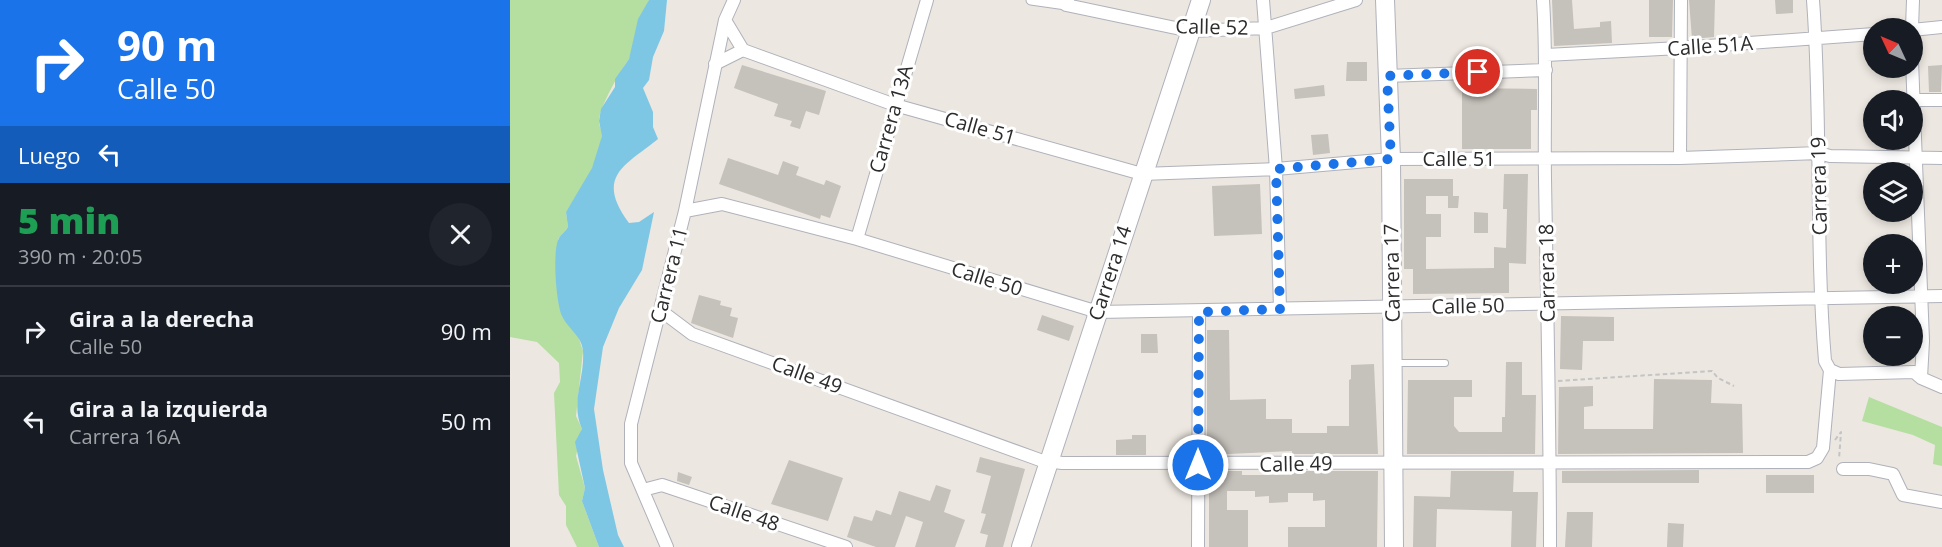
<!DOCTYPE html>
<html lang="es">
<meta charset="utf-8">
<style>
:root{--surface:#171b24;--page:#20242c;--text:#f1f3f6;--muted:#9ea1a6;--line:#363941}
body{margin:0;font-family:"Open Sans",sans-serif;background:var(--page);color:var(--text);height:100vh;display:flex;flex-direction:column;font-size:22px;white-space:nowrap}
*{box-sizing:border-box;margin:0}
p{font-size:20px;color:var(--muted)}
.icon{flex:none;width:33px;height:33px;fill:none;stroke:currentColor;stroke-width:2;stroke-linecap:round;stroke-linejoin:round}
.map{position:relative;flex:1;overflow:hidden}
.side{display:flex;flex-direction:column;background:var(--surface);width:510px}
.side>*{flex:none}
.hud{background:#1a73e8;color:#fff;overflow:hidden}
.needle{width:39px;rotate:314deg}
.fabs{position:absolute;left:1353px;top:18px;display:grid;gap:12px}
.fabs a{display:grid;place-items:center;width:60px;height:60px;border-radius:50%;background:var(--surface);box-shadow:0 3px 9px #0003;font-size:30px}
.pin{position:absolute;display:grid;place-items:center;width:51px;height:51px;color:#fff;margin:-26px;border:3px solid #fff;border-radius:50%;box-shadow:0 2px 6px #0007}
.me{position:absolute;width:66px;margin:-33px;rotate:0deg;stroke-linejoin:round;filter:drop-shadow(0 0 4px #0008)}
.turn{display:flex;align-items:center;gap:21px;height:126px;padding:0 18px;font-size:27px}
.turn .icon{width:78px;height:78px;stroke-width:2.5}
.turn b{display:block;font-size:42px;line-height:51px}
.then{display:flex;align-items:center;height:57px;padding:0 18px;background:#0003;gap:12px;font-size:22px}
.round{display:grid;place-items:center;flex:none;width:63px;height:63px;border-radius:32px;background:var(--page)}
.headline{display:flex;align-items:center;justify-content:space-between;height:102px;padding:0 18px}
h1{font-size:36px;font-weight:800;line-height:45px;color:#1e9e55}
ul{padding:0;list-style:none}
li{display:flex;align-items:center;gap:18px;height:90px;padding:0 18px;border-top:2px solid var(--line)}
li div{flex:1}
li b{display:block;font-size:22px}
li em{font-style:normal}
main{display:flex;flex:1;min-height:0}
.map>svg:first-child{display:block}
.green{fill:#b5dea1}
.water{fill:#7dc7e5}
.building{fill:#c5c1bb}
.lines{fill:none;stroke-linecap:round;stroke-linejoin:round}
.service-casing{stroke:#b0b2bb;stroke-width:8}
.pedestrian-casing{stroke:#b0b2bb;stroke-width:11}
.minor-casing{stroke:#b0b2bb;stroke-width:14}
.secondary-casing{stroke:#b0b2bb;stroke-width:20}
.path{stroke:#c4c4c4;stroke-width:2;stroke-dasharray:4.5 3;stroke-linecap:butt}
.service{stroke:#fff;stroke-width:6}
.pedestrian{stroke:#fff;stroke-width:9}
.minor{stroke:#fff;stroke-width:12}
.secondary{stroke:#fff;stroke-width:18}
.route{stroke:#1a73e8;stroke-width:10;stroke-dasharray:0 18}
.labels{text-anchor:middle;stroke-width:6;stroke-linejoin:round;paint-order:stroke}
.street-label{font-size:20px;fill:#2c2c2c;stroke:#fff}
</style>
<main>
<section class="side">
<div class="hud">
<div class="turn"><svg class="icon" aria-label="right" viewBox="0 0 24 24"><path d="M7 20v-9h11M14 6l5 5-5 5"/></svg><div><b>90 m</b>Calle 50</div></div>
<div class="then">Luego<svg class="icon" aria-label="left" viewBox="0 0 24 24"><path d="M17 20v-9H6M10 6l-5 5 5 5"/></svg></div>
</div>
<div class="headline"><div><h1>5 min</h1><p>390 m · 20:05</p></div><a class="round"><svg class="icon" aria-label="close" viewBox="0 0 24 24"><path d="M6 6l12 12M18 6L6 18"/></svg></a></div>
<ul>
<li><svg class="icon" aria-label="right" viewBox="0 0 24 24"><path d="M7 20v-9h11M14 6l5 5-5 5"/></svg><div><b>Gira a la derecha</b><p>Calle 50</p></div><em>90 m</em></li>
<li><svg class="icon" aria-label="left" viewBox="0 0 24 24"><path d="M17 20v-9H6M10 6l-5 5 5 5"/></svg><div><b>Gira a la izquierda</b><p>Carrera 16A</p></div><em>50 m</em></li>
</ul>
</section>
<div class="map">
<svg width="1432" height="547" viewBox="0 0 1432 547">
<rect width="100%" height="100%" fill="#ece7e0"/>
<path class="green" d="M0,0H139L119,59C111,69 88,110 89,122C89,127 93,131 92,136C91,161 69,192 56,212L58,227L48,239L53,317L68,336L73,351L66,416L72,429L66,456L75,488L72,501L89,547H67L56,525V506L49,495L44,393L50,382L49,363L27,342L0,337Z
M1359,397L1432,427V466L1423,464L1425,445L1403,435L1352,421Z"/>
<path class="water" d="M139,0H157L154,31L143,57L139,80L133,88L143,112V127L148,139C116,165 84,176 119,223L129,222L144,212L132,270L109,308L93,347L84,409L93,470L108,535L114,547H89L72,501L75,488L65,442L72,429C60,402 75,379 73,351C72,336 58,329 52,316C46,303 42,250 49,238C51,234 56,231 58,227L56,212L82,168L92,136L89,121L91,109L105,87V79L119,59L128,19Z"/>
<path class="building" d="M1042,0H1062L1064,29L1090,27V22L1101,21L1102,43L1044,46Z
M1139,0H1163L1162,37H1139Z
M1179,0H1205L1204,37L1182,39Z
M1265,0H1283V13L1266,14Z
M837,62H857V81H836Z
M232,65L316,91L309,115L296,111L290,129L280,126L282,121L264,116L268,104L224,88Z
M1432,65L1431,92H1419L1418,66Z
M814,85L815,96L785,99L784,89Z
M952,88L1027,89V110H1021V149H952Z
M818,134L820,153L803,155L801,135Z
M218,158L268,175L273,161L289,167L286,175L314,185L316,180L331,186L320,218L311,215L310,219L209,184Z
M994,174H1018L1016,264L999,263V293L903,294V269H894V179H943V196H949L948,208H938V196H916V214H931V237H916V269L984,268V247L996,248L997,209H993Z
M750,184L752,234L704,236L702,186Z
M964,212L978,213V233H964Z
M189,295L211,301L210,305L222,308L220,316L228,318L223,338L181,323Z
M532,315L564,326L559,341L527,330Z
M1051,316L1104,317V341H1073L1072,370L1050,369Z
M697,330H719L720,400L756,399V419H782V433H817V426H839V380L841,379V365L864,364L868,454H782V451L697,455Z
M631,334H647L648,353H631Z
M996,362H1012V395H1026L1025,454H897L898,380H962V397H944V426L949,432H992V417H995Z
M1144,379L1202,380L1201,403L1232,404L1233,453L1048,454L1049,387L1083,386V406L1074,407V429H1143Z
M622,435H636V455H606V440L622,439Z
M470,457L515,469L493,547H475L478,535L470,533L476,514L471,513L481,476L466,472Z
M279,460L333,478L318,521L261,504Z
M1189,470V483H1052V471Z
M699,471H732V475H782V471H868L867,547H778V527H815V500L803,501V493H778V502L759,503V496L745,497V491H717V510H738V547H699Z
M941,471H1004L1003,492H1028L1026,547H1001L1002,511L927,509L926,547H903L904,496L940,497Z
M168,472L182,477L179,485L167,481Z
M1256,475H1304V493H1256Z
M426,485L441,490L434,512L455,520L445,547H405L413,522L396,516L385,547H366L337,537L344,516L362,521L366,510L381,515L389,491L420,501Z
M1057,512H1083L1082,547H1055Z
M1158,523L1174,524L1173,547H1157Z"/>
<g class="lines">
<defs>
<path id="service" d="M883,363H935"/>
<path id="pedestrian" d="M521,0L556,5"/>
<path id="minor" d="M558,0L556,5L680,31L756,28L846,0
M753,0L766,169L770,309
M1033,0C1037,59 1034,118 1035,178C1037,301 1040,424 1040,547
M1303,0C1312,120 1305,241 1315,361L1320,370
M215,20L233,50L385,105L632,174L766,169L881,159L1170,158L1309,153L1320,156L1432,158
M1402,28L1403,0
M1402,30L1432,27
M1036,55L1170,48L1364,34
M1402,61L1413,341L1411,378
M205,64L233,50
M877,76L1036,70
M1404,100H1432
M1170,158L1171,0
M175,211L212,204L347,239L588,312L1432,296
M347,239L417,0
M150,310L182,334L530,460L552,463L1298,462L1307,458L1313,448L1320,370
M1320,370L1329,374L1404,372L1411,378L1432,387
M1333,469H1359L1383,474L1393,495L1432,502
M133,490L152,485L336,547
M157,547L121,463V424L175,211L215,20L224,0
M688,547L689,312"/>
<path id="secondary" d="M875,0L881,159L884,547
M511,547L691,0"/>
</defs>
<use href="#service" class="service-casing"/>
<use href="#pedestrian" class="pedestrian-casing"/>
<use href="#minor" class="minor-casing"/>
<use href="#secondary" class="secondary-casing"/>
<path class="path" d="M1048,381L1202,371L1208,378L1224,386
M1325,440L1331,432L1329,459"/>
<use href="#service" class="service"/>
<use href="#pedestrian" class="pedestrian"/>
<use href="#minor" class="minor"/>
<use href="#secondary" class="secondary"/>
</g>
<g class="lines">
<path class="route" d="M688,465L689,312L770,309L766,169L881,159L877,76L968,72"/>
</g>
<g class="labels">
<g class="street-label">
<text transform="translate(702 27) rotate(1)" y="7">Calle 52</text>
<text transform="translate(1200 46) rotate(-4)" y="7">Calle 51A</text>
<text transform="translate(381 119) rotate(-74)" y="7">Carrera 13A</text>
<text transform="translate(470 128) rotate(16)" y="7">Calle 51</text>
<text x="949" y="166">Calle 51</text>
<text transform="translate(1309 186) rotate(-91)" y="7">Carrera 19</text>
<text transform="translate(600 273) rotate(-72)" y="7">Carrera 14</text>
<text transform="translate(882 273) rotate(-91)" y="7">Carrera 17</text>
<text transform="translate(1037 273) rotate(-91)" y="7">Carrera 18</text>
<text transform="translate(159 275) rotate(-76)" y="7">Carrera 11</text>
<text transform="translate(477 279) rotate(17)" y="7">Calle 50</text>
<text transform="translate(958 306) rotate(-1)" y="7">Calle 50</text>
<text transform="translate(297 375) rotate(20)" y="7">Calle 49</text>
<text transform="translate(786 464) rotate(-1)" y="7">Calle 49</text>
<text transform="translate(234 513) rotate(19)" y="7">Calle 48</text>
</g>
</g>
</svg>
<div class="fabs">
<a><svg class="needle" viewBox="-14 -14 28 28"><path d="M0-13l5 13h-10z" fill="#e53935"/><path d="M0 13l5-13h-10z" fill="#9ea1a6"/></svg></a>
<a><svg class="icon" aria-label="sound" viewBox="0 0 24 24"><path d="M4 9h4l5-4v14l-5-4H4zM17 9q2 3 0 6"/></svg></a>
<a><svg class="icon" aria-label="layers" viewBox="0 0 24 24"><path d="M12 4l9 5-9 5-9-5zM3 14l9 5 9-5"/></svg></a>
<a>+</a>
<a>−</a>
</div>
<div class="pin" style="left:968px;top:72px;background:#d93025"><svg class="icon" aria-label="arrive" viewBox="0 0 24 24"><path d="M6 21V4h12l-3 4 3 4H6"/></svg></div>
<svg class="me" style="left:688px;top:465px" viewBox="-20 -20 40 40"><circle r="17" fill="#1a73e8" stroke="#fff" stroke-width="3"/><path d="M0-11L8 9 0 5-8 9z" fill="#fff"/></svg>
</div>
</main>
